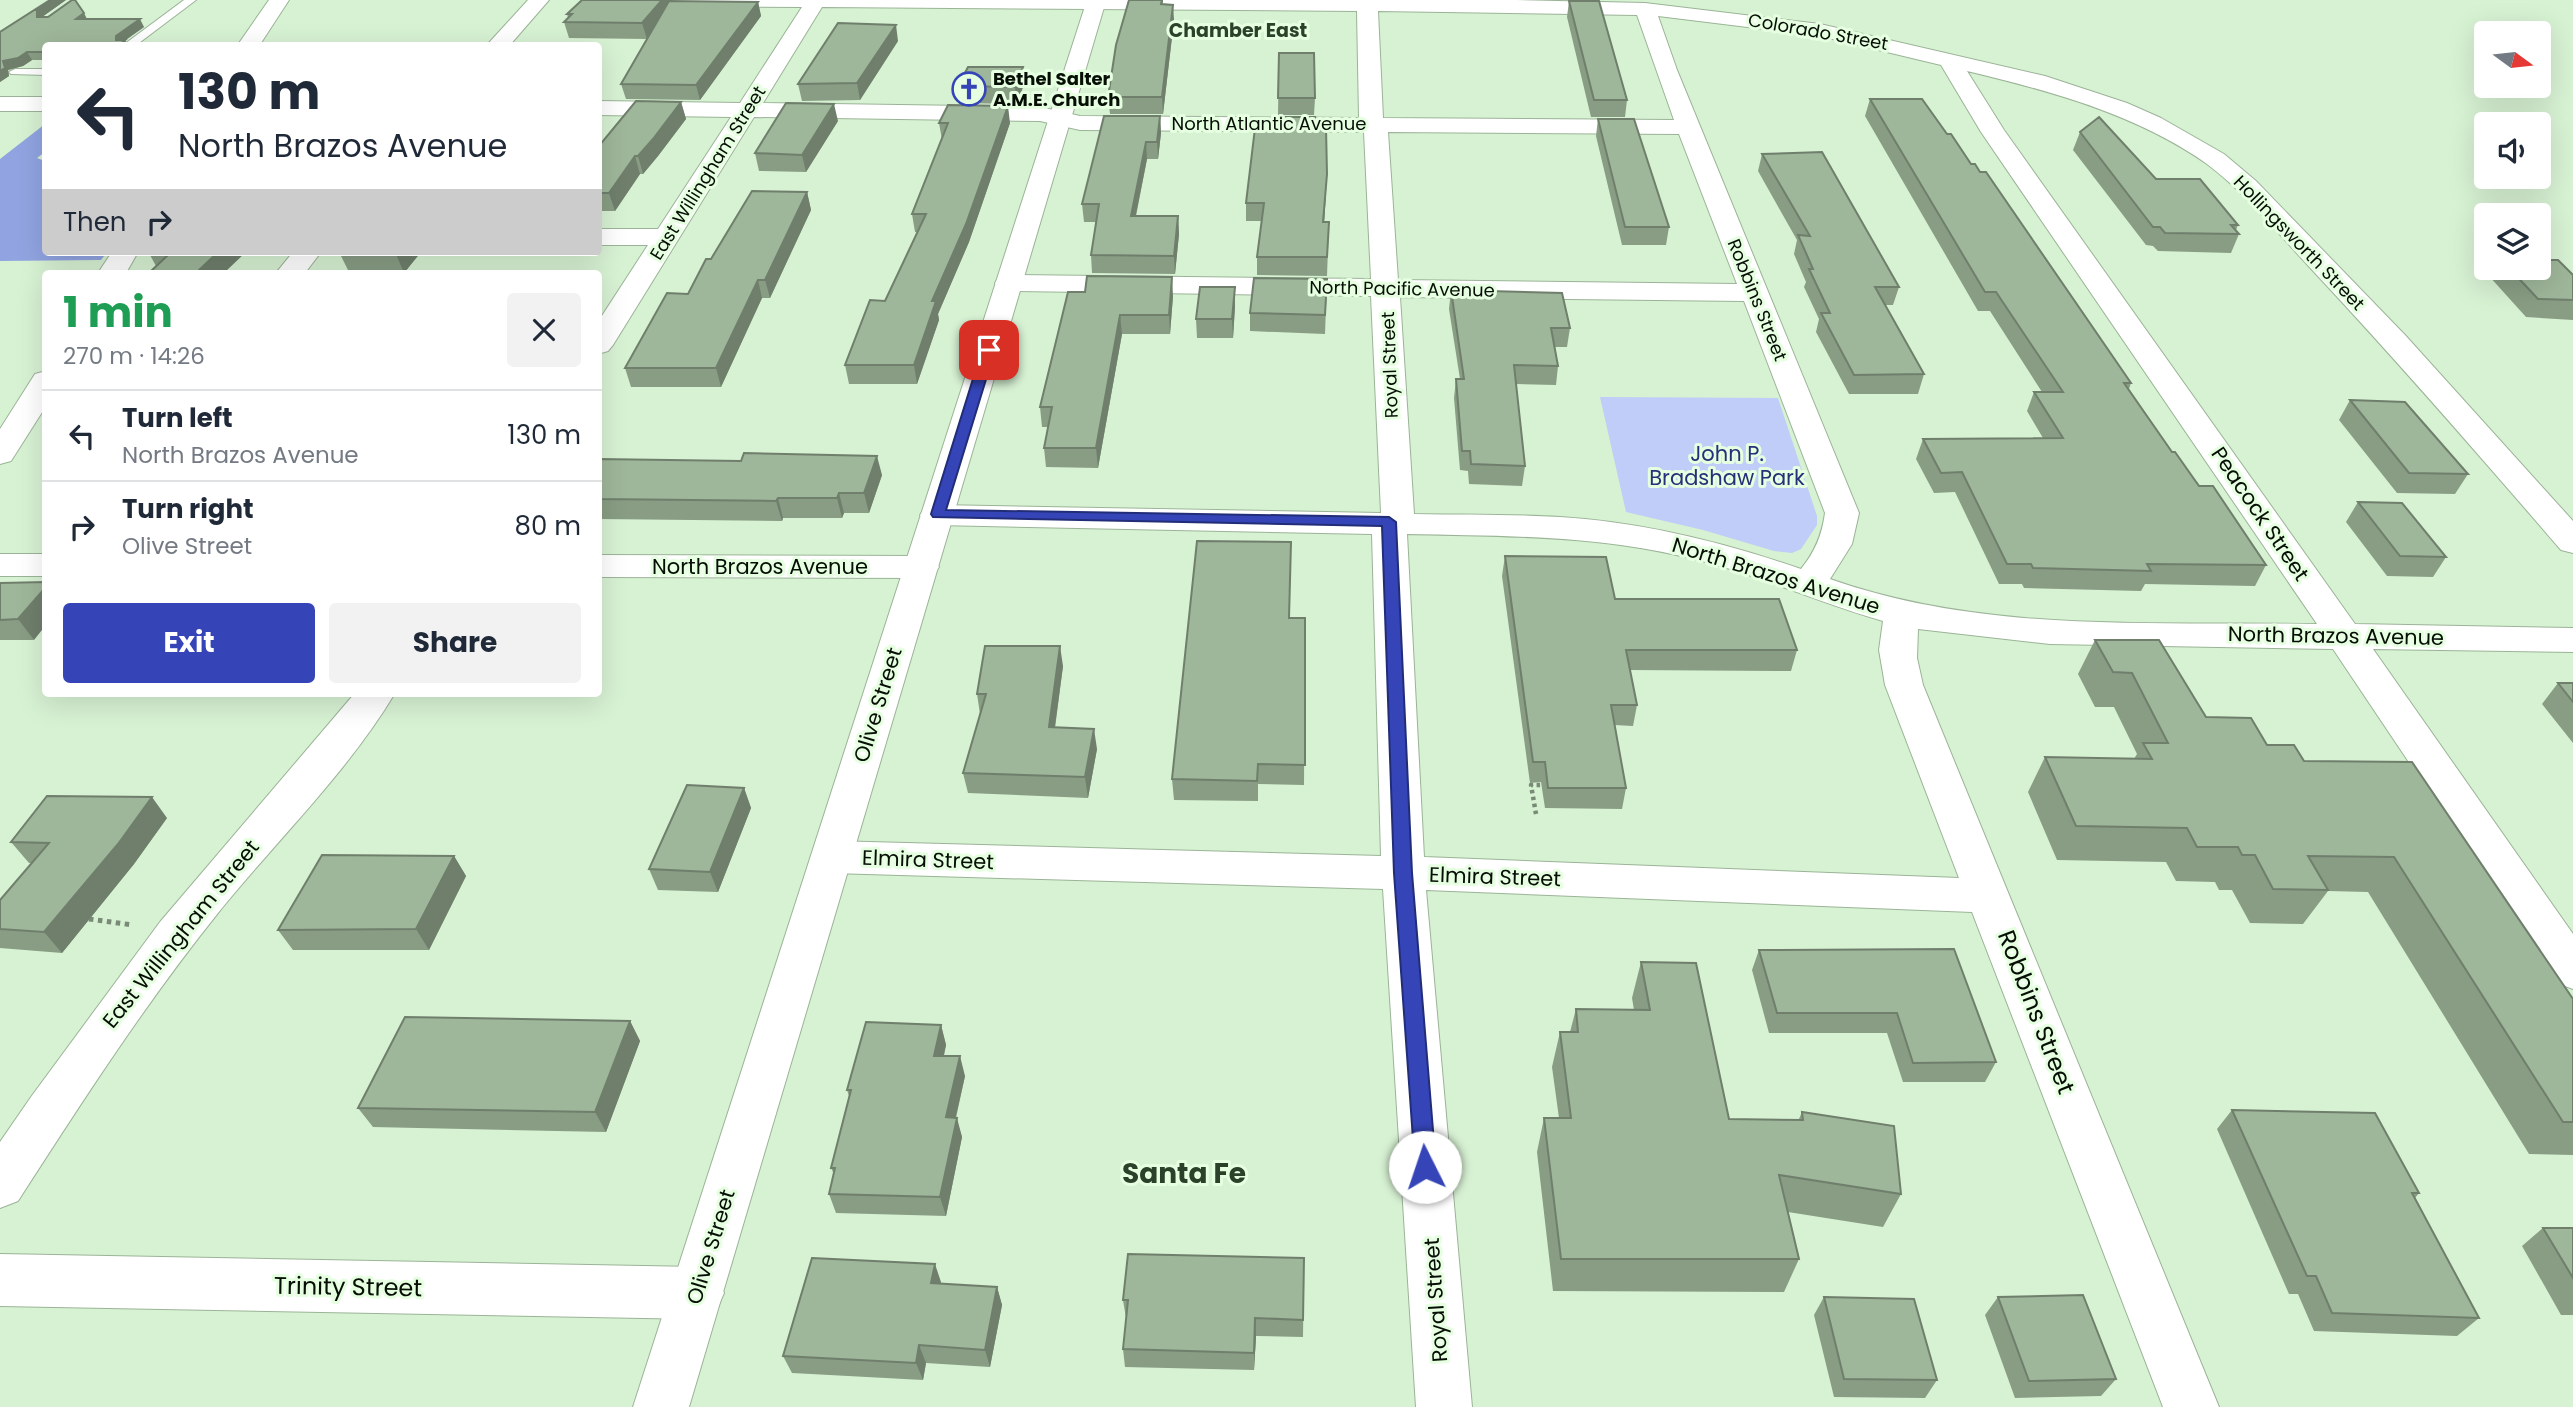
<!DOCTYPE html>
<meta charset="utf-8">
<style>
:root{--surface:#fff;--page:#f2f2f3;--text:#1f2937;--muted:#747a83;--line:#e0e1e3;--accent:#3545b8}
body{margin:0;font-family:Poppins,sans-serif;background:var(--page);color:var(--text);height:100vh;display:flex;flex-direction:column;font-size:26px;white-space:nowrap}
*{box-sizing:border-box;margin:0}
p{font-size:23px;color:var(--muted)}
.icon{flex:none;width:38px;height:38px;fill:none;stroke:currentColor;stroke-width:2;stroke-linecap:round;stroke-linejoin:round}
.map{position:relative;flex:1;overflow:hidden}
.details{position:absolute;left:42px;top:270px;width:560px;height:427px;display:flex;flex-direction:column;background:var(--surface);border-radius:7px;box-shadow:0 7px 28px #0002}
.details>*{flex:none}
.banner{position:absolute;left:42px;top:42px;width:560px;height:214px;border-radius:7px;box-shadow:0 7px 28px #0002;background:#fff;color:var(--text);overflow:hidden}
.needle{width:46px;rotate:105deg}
.buttons{position:absolute;left:2474px;top:21px;display:grid;gap:14px}
.buttons a{display:grid;place-items:center;width:77px;height:77px;border-radius:7px;background:var(--surface);box-shadow:0 7px 28px #0002;font-size:35px}
.pin{position:absolute;display:grid;place-items:center;width:60px;height:60px;color:#fff;margin:-30px;border-radius:14px;box-shadow:0 4px 10px #0006}
.me{position:absolute;width:77px;margin:-38px;rotate:356deg;stroke-linejoin:round;filter:drop-shadow(0 0 5px #0008)}
.turn{display:flex;align-items:center;gap:24px;height:147px;padding:0 21px;font-size:32px}
.turn .icon{width:91px;height:91px;stroke-width:2.5}
.turn b{display:block;font-size:49px;line-height:60px}
.then{display:flex;align-items:center;height:66px;padding:0 21px;background:#0003;gap:14px;font-size:26px}
.round{display:grid;place-items:center;flex:none;width:74px;height:74px;border-radius:7px;background:var(--page)}
.overview{display:flex;align-items:center;justify-content:space-between;height:119px;padding:0 21px}
h1{font-size:42px;font-weight:700;line-height:52px;color:#1e9e55}
.cta{display:flex;gap:14px;margin-top:auto;padding:14px 21px}
.cta a{flex:1;height:80px;border-radius:7px;background:var(--accent);color:#fff;font-size:28px;font-weight:700;line-height:80px;text-align:center}
.cta a+a{background:var(--page);color:var(--text)}
ul{padding:0;list-style:none}
li{display:flex;align-items:center;gap:21px;height:91px;padding:0 21px;border-top:2px solid var(--line)}
li div{flex:1}
li b{display:block;font-size:26px}
li em{font-style:normal}
.map>svg:first-child{display:block}
.green{fill:#bfcdf8}
.forest{fill:#91a4e1}
.lines{fill:none;stroke-linecap:round;stroke-linejoin:round}
.lane-casing{stroke:#9bb497;stroke-width:2}
.street-casing{stroke:#9bb497;stroke-width:2}
.secondary-casing{stroke:#9bb497;stroke-width:2}
.path-far1{stroke:#798b77;stroke-width:4.5;stroke-dasharray:3.5 3.5;stroke-linecap:butt}
.path{stroke:#798b77;stroke-width:5;stroke-dasharray:4.5 4.5;stroke-linecap:butt}
.lane{fill:#fff;fill-rule:evenodd}
.street{fill:#fff;fill-rule:evenodd}
.secondary{fill:#fff;fill-rule:evenodd}
.wall{fill:#889d84}
.shaded-wall{fill:#6f7f6c}
.building{fill:#9eb69a;stroke:#6f7f6c;stroke-width:2}
.route{fill:#3545b8;stroke:#222d78;stroke-width:2}
.labels{text-anchor:middle;stroke-width:6;stroke-linejoin:round;paint-order:stroke}
.far-street-label{font-size:18px;fill:#060e05;stroke:#e5ffe0}
.far-poi-label{font-size:18px;font-weight:bold;fill:#060e05;stroke:#e5ffe0;text-anchor:start}
.far-neighbourhood-label{font-size:19px;font-weight:bold;fill:#2c4129;stroke:#e5ffe0}
.park-label{font-size:21px;fill:#243178;stroke:#e5ffe0}
.street-label{font-size:21px;fill:#060e05;stroke:#e5ffe0}
.near-street-label{font-size:24px;fill:#060e05;stroke:#e5ffe0}
.near-neighbourhood-label{font-size:28px;font-weight:bold;fill:#2c4129;stroke:#e5ffe0}
</style>
<div class="map">
<svg width="2573" height="1407" viewBox="0 0 2573 1407">
<rect width="100%" height="100%" fill="#d7f1d3"/>
<path class="green" d="M1600,397L1778,398L1817,516V525L1801,549L1792,553L1774,551L1703,530L1626,512Z"/>
<path class="forest" d="M45,124V152L37,158L45,161L46,252H107L101,260L0,261V159Z"/>
<g class="lines">
<defs>
<path id="lane" d="M184,0H196L135,46H122Z
M15,69H46V75L11,74L9,72Z"/>
<path id="street" d="M269,0H289L259,46H237Z
M528,0H549L509,46H486Z
M669,0H1516L1645,3L1820,24L2045,76L2127,103L2161,118L2224,154L2256,181L2405,335L2573,521V553L2561,550C2480,456 2399,363 2315,273C2280,236 2247,194 2207,164C2136,114 2050,91 1967,71L2004,130L2355,624L2573,628V652L2373,649L2573,934V989L2557,983L2333,649L2050,644L1918,629L1917,658L1923,685L2219,1407H2163L1972,912L1426,890L1472,1407H1416L1383,889L832,873L817,868L811,857L817,846L832,841L1381,856L1372,534L937,525L925,522L920,515L925,508L937,505L1381,513L1371,296L1009,291L999,289L995,283L999,277L1009,275L1371,279L1364,132L1080,130L1040,121L754,117L613,345L608,351L598,354V322L648,245H598V229H658L731,117L598,115V101L740,103L802,7L679,6L672,4ZM822,7L1357,11L1359,118L1080,116L1040,107L763,103ZM1378,11L1637,15L1674,120L1383,118ZM1658,16L1820,36L1941,65L1981,132L2317,624C2155,621 1986,634 1830,579L1852,544L1859,513L1677,70ZM1388,132L1679,134L1737,284L1398,280ZM1400,297L1744,301L1825,513C1822,535 1815,552 1801,569C1723,542 1642,522 1560,517C1512,514 1463,515 1414,514ZM1407,534C1499,536 1591,535 1681,556C1751,571 1815,602 1883,621L1879,650L1885,685L1959,878L1424,857Z
M0,97H46V111H0Z
M112,252H138L126,273H98Z
M293,252H321L305,273H276Z
M46,371V406L11,461L0,464V429L35,374Z
M0,554H46V576H0Z
M598,555L921,556L933,559L939,567L933,575L921,578L598,577Z
M355,693H395C348,772 276,841 218,913C145,1004 81,1103 18,1201L0,1208V1142L31,1097L160,922Z
M0,1254L697,1267L716,1275L724,1293L716,1311L697,1319L0,1306Z"/>
<path id="secondary" d="M827,0C822,7 817,7 809,5L806,1Z
M1087,0H1103L1105,4L689,1407H633Z"/>
</defs>
<use href="#lane" class="lane-casing"/>
<use href="#street" class="street-casing"/>
<use href="#secondary" class="secondary-casing"/>
<path class="path-far1" d="M1536,814L1531,785H1542"/>
<path class="path" d="M89,919L133,925"/>
<use href="#lane" class="lane"/>
<use href="#street" class="street"/>
<use href="#secondary" class="secondary"/>
</g>
<path class="wall" d="M50,0H66L42,17L87,19L144,27L125,40L128,46H46V60H32L23,66L8,70L9,76L0,82V32Z
M1129,0H1163V4L1174,20L1163,114H1110L1108,97Z
M671,1L758,2L761,16L700,100L626,99L621,84L647,39L569,38L564,22L568,18L567,14Z
M1569,1L1627,100L1625,117H1591L1567,17Z
M898,41L860,100L802,101L798,84Z
M1279,53L1315,98L1314,115H1278Z
M1023,67L1024,84L1017,104L960,103L958,86Z
M1870,99L1947,134L1971,164L2131,383L2129,389L2172,452L2266,565L2255,586L2145,584L2141,591L2024,588L2022,584H1999L1955,492L1934,493L1916,459L1923,439L2043,438L2027,411L2034,392H2042L1990,311H1978L1865,116Z
M681,102L686,119L658,156L643,174H640L615,211H598V147Z
M1160,116L1161,133L1158,159H1147L1136,216H1178L1179,234L1175,274L1092,273L1091,255L1096,222H1084L1082,204Z
M1598,119L1669,227L1666,245H1622L1596,136Z
M838,121L806,172L759,171L755,153Z
M939,123H1010L969,242L938,314L939,320L917,384H849L845,365L885,301L918,232H915L912,214L942,140Z
M1315,128L1326,192L1324,222H1329L1327,276L1257,275V257L1262,221H1246V203Z
M2080,132L2156,179L2238,225L2236,230L2239,234L2231,253L2158,251L2153,246L2146,245L2073,150Z
M1762,154L1899,287L1893,305H1885L1924,374L1918,394H1849L1816,332L1819,319L1804,287L1806,282L1794,254L1797,240L1758,171Z
M807,192L811,210L770,298H762L721,387H631L625,368L688,294L711,259Z
M421,252L404,273L349,272L340,254Z
M245,253L156,266L150,255Z
M2494,268H2539L2573,275V320L2526,317L2489,276Z
M1327,279L1325,334L1250,331V313Z
M1235,287V306L1233,338H1197L1196,319Z
M1451,290L1570,328L1567,347H1555L1558,366L1556,385L1516,384L1525,466L1522,486L1469,484L1468,471L1460,470L1454,398L1456,379H1460L1449,309Z
M1068,292L1173,296L1170,334H1122L1098,468L1046,467L1044,448L1048,427H1042L1040,407Z
M2350,400L2468,474L2455,494L2397,493L2339,420Z
M598,459L882,475L869,513H844L842,518H783L782,521L598,519Z
M2358,502L2446,557L2433,577L2387,576L2346,522Z
M1505,556L1615,599L1797,650L1791,671L1630,670L1637,705L1633,726L1614,725L1626,788L1622,809L1545,808L1541,782L1530,783L1502,576Z
M0,583L34,640H0Z
M1289,618H1305L1304,785L1258,784V801L1174,800L1172,779Z
M2095,640L2206,717L2304,761L2573,999V1155L2529,1154L2368,892L2328,891L2303,924L2250,923L2232,890H2219L2215,882L2176,881L2166,862L2057,860L2028,792L2045,757L2134,759L2137,754L2114,707H2095L2078,674Z
M1063,666L1055,728L1097,749L1088,798L968,793L963,773L980,714L977,694Z
M2558,683H2573V743L2542,704Z
M744,788L751,808L718,892L658,890L649,869Z
M167,818L134,864L62,953L0,948V900L32,863H29L11,842Z
M454,856L466,876L429,950H293L278,930Z
M1954,949L1996,1062L1985,1082H1903L1887,1033H1769L1752,970L1759,950Z
M1641,962L1729,1119H1799L1802,1112L1901,1194L1883,1227L1788,1212L1799,1259L1784,1292L1553,1291L1537,1152L1544,1118H1559L1552,1067L1560,1032H1570L1576,1009L1634,1010L1632,998Z
M630,1021L640,1041L606,1132L373,1127L358,1108Z
M941,1025L946,1045L944,1056L965,1076L956,1118L962,1137L946,1216L836,1213L829,1194L834,1174L831,1168L849,1096L847,1090Z
M2232,1110L2419,1193L2415,1198L2479,1318L2457,1336L2314,1331L2298,1294H2289L2217,1129Z
M2543,1228H2573V1315H2561L2522,1246Z
M1304,1258L1303,1337L1256,1336L1254,1370L1125,1367L1123,1349L1126,1318L1123,1300Z
M941,1282V1284L997,1287L1002,1305L990,1367L926,1363L923,1380L792,1373L783,1356Z
M1824,1297L1937,1380L1925,1398L1834,1397L1814,1315Z
M1998,1297L2116,1379L2101,1396L2015,1398L1985,1315Z"/>
<path class="shaded-wall" d="M50,0H66L42,17H37V9Z
M662,0H671L673,7L647,39L642,23Z
M758,2L761,16L700,100L696,85Z
M1173,5L1174,20L1163,114L1162,97Z
M84,13L88,21L76,19Z
M140,19L144,27L123,42L125,40L128,46H118L116,40V36Z
M896,25L898,41L860,100L857,83Z
M27,52L32,60L23,66L8,70L9,76L0,82V71L3,61Z
M1023,67L1024,84L1017,104L1015,87Z
M681,102L686,119L658,156L643,174L638,156Z
M834,104L838,121L806,172L802,155Z
M1008,106L1010,123L969,242L938,314L939,320L917,384L914,365L932,301Z
M1160,116L1161,133L1158,159L1157,142Z
M1146,142L1147,159L1132,234L1131,216Z
M635,156L640,174L615,211L609,193Z
M1327,174L1326,192L1323,240V222Z
M807,192L811,210L770,298L765,280Z
M1178,216L1179,234L1175,274L1174,256Z
M218,252L245,253L224,273H196Z
M398,252H421L404,273L396,254Z
M1172,277L1173,296L1170,334L1169,315Z
M758,280L762,298L721,387L716,368Z
M1235,287V306L1233,338L1232,319Z
M1120,315L1122,334L1098,468L1096,448Z
M877,456L882,475L869,513L864,493Z
M839,493L844,513L842,518L837,498Z
M778,498L783,518L782,521L776,501Z
M46,587V625L34,640L18,619Z
M1060,646L1063,666L1052,748L1049,727Z
M1094,729L1097,749L1088,798L1085,777Z
M744,788L751,808L718,892L710,872Z
M152,797L167,818L134,864L62,953L44,932Z
M454,856L466,876L429,950L416,929Z
M630,1021L640,1041L606,1132L595,1112Z
M941,1025L946,1045L939,1075L934,1056Z
M960,1056L965,1076L951,1137L946,1117Z
M957,1118L962,1137L946,1216L940,1197Z
M935,1264L941,1282L937,1301L931,1283Z
M997,1287L1002,1305L990,1367L985,1350Z
M1255,1318L1256,1336L1254,1370V1353Z
M919,1345L926,1363L923,1380L916,1363Z"/>
<path class="building" d="M50,0L37,9V17H48L72,0H75L84,13L76,19H140L116,36V40H125L118,46H46V52H27L18,58L3,61L5,68L0,71V32Z
M582,0H662L642,23L564,22L572,14H567Z
M1129,0H1162L1161,4L1173,5L1162,97H1108L1116,45Z
M669,1L758,2L696,85L621,84Z
M1569,1H1599L1627,100H1594Z
M838,23L896,25L857,83L798,84Z
M1279,53H1314L1315,98H1278Z
M968,67H1023L1015,87L958,86Z
M1870,99H1922L1947,134H1951L1971,164H1975L1980,172H1986L2131,383H2124L2172,452H2175L2199,486H2213L2266,565L2147,564L2151,571L2033,568L2031,564H2007L1962,472L1941,473L1923,439L2063,438L2034,392H2063L1996,292H1985Z
M636,101L681,102L653,139L638,156H635L609,193H598V147Z
M786,103L834,104L802,155L755,153Z
M948,105L1008,106L966,224L932,301H936L914,365H845L870,300L885,301L926,214H912L948,123H939Z
M1104,116H1160L1157,142H1146L1131,216H1178L1174,256L1091,255L1099,204H1082Z
M1278,117H1315V128H1326L1327,174L1323,222H1329L1327,257H1257L1264,203H1246L1255,128H1277Z
M2099,117L2156,179H2200L2238,225H2231L2239,234L2165,233L2160,227H2153L2080,132Z
M1598,119H1634L1669,227H1625Z
M1822,152L1899,287H1875L1924,374L1854,375L1821,313H1830L1809,269H1813L1798,235L1810,236L1762,154Z
M752,191L807,192L765,280H758L716,368H625L667,293L688,294L706,259H711Z
M153,252H218L196,273H149L168,255H150Z
M342,252H398L396,254H340Z
M2539,260H2558L2573,275V300L2538,299L2509,268H2539Z
M1087,276L1172,277L1169,315H1120L1096,448H1044L1052,407H1040L1068,292H1085Z
M1254,278L1327,279L1325,315L1250,313Z
M1200,287H1235L1232,319H1196Z
M1451,290L1562,293L1570,328H1551L1558,366L1514,365L1525,466L1471,464L1470,451H1462L1456,379H1464Z
M2350,400L2405,402L2468,474L2409,473Z
M744,453L877,456L864,493H839L837,498H778L776,501L598,499V459L741,461Z
M2358,502L2402,503L2446,557L2400,556Z
M1197,541L1291,542L1289,618H1305V765L1258,764L1257,781L1172,779Z
M1505,556L1606,557L1615,599H1779L1797,650H1626L1637,705H1611L1626,788H1548L1545,762H1533Z
M46,582V587L18,619L0,620V583Z
M2095,640H2159L2206,717L2251,718L2267,745H2294L2304,761L2412,762L2573,999V1122H2563L2394,857L2308,856L2328,890L2273,889L2255,855H2242L2238,847H2197L2187,828L2076,826L2045,757L2152,759L2143,743H2168L2132,673L2113,672Z
M985,646H1060L1049,727L1094,729L1085,777L963,773L986,694H977Z
M2558,683H2573V702Z
M687,785L744,788L710,872L649,869Z
M47,796L152,797L118,844L44,932L0,929V900L49,843L11,842Z
M322,855L454,856L416,929L278,930Z
M1954,949L1996,1062L1913,1063L1897,1013H1777L1759,950Z
M1641,962L1696,963L1729,1119L1803,1120L1802,1112L1894,1126L1901,1194L1779,1175L1799,1259H1561L1544,1118H1571L1560,1032H1578L1576,1009L1650,1010Z
M405,1017L630,1021L595,1112L358,1108Z
M866,1022L941,1025L934,1056H960L946,1117L957,1118L940,1197L829,1194L835,1168H831L851,1090H847Z
M2232,1110L2375,1113L2419,1193H2412L2479,1318L2332,1313L2316,1276H2307Z
M2543,1228H2573V1278Z
M1128,1254L1304,1258L1303,1320L1255,1318L1254,1353L1123,1349L1128,1300H1123Z
M812,1258L935,1264L931,1283L997,1287L985,1350L919,1345L916,1363L783,1356Z
M2083,1295L2116,1379L2029,1381L1998,1297Z
M1824,1297L1914,1299L1937,1380L1844,1379Z"/>
<path class="route" d="M989,346L995,350L946,510L1389,517L1396,522L1412,873L1436,1167L1433,1173L1425,1176L1418,1173L1415,1167L1394,873L1382,526L933,517L931,514L982,350Z"/>
<defs>
<symbol id="church-ring" viewBox="-11 -11 22 22"><circle r="9.5" fill="#e5ffe0" stroke="#3545b8" stroke-width="1.5"/><path d="M-1.2-6h2.4v3.5h3.3v2.4h-3.3V6h-2.4V-.1h-3.3v-2.4h3.3Z" fill="#3545b8"/></symbol>
</defs>
<g fill-rule="evenodd">
<use href="#church-ring" x="950" y="70" width="38" height="38"/>
</g>
<g class="labels">
<g class="far-street-label">
<text transform="translate(1818 32) rotate(10)" y="6">Colorado Street</text>
<text x="1269" y="130">North Atlantic Avenue</text>
<text transform="translate(708 173) rotate(-58)" y="6">East Willingham Street</text>
<text transform="translate(2299 243) rotate(46)" y="6">Hollingsworth Street</text>
<text transform="translate(1402 289) rotate(1)" y="6">North Pacific Avenue</text>
<text transform="translate(1757 300) rotate(68)" y="6">Robbins Street</text>
<text transform="translate(1390 365) rotate(-92)" y="6">Royal Street</text>
</g>
<g class="far-poi-label">
<text x="993" y="85">Bethel Salter<tspan x="993" dy="21">A.M.E. Church</tspan></text>
</g>
<g class="far-neighbourhood-label">
<text x="1238" y="37">Chamber East</text>
</g>
<g class="park-label">
<text x="1727" y="461">John P.<tspan x="1727" dy="24">Bradshaw Park</tspan></text>
</g>
<g class="street-label">
<text transform="translate(2260 514) rotate(56)" y="7">Peacock Street</text>
<text x="760" y="574">North Brazos Avenue</text>
<text transform="translate(1776 576) rotate(17)" y="7">North Brazos Avenue</text>
<text transform="translate(2336 636) rotate(1)" y="7">North Brazos Avenue</text>
<text transform="translate(878 705) rotate(-73)" y="7">Olive Street</text>
<text transform="translate(928 860) rotate(2)" y="7">Elmira Street</text>
<text transform="translate(1495 877) rotate(2)" y="7">Elmira Street</text>
<text transform="translate(181 934) rotate(-51)" y="7">East Willingham Street</text>
<text transform="translate(711 1247) rotate(-73)" y="7">Olive Street</text>
<text transform="translate(1436 1300) rotate(-94)" y="7">Royal Street</text>
</g>
<g class="near-street-label">
<text transform="translate(2036 1012) rotate(69)" y="8">Robbins Street</text>
<text transform="translate(348 1287) rotate(1)" y="8">Trinity Street</text>
</g>
<g class="near-neighbourhood-label">
<text x="1184" y="1183">Santa Fe</text>
</g>
</g>
</svg>
<div class="buttons">
<a><svg class="needle" viewBox="-14 -14 28 28"><path d="M0-13l5 13h-10z" fill="#e53935"/><path d="M0 13l5-13h-10z" fill="#747a83"/></svg></a>
<a><svg class="icon" aria-label="sound" viewBox="0 0 24 24"><path d="M4 9h4l5-4v14l-5-4H4zM17 9q2 3 0 6"/></svg></a>
<a><svg class="icon" aria-label="layers" viewBox="0 0 24 24"><path d="M12 4l9 5-9 5-9-5zM3 14l9 5 9-5"/></svg></a>
</div>
<div class="pin" style="left:989px;top:350px;background:#d93025"><svg class="icon" aria-label="arrive" viewBox="0 0 24 24"><path d="M6 21V4h12l-3 4 3 4H6"/></svg></div>
<svg class="me" style="left:1425px;top:1167px" viewBox="-20 -20 40 40"><circle r="19" fill="#fff"/><path d="M0-13L10 11 0 6-10 11z" fill="#3545b8"/></svg>
<div class="banner">
<div class="turn"><svg class="icon" aria-label="left" viewBox="0 0 24 24"><path d="M17 20v-9H6M10 6l-5 5 5 5"/></svg><div><b>130 m</b>North Brazos Avenue</div></div>
<div class="then">Then<svg class="icon" aria-label="right" viewBox="0 0 24 24"><path d="M7 20v-9h11M14 6l5 5-5 5"/></svg></div>
</div>
<section class="details">
<div class="overview"><div><h1>1 min</h1><p>270 m · 14:26</p></div><a class="round"><svg class="icon" aria-label="close" viewBox="0 0 24 24"><path d="M6 6l12 12M18 6L6 18"/></svg></a></div>
<ul>
<li><svg class="icon" aria-label="left" viewBox="0 0 24 24"><path d="M17 20v-9H6M10 6l-5 5 5 5"/></svg><div><b>Turn left</b><p>North Brazos Avenue</p></div><em>130 m</em></li>
<li><svg class="icon" aria-label="right" viewBox="0 0 24 24"><path d="M7 20v-9h11M14 6l5 5-5 5"/></svg><div><b>Turn right</b><p>Olive Street</p></div><em>80 m</em></li>
</ul>
<div class="cta"><a>Exit</a><a>Share</a></div>
</section>
</div>
